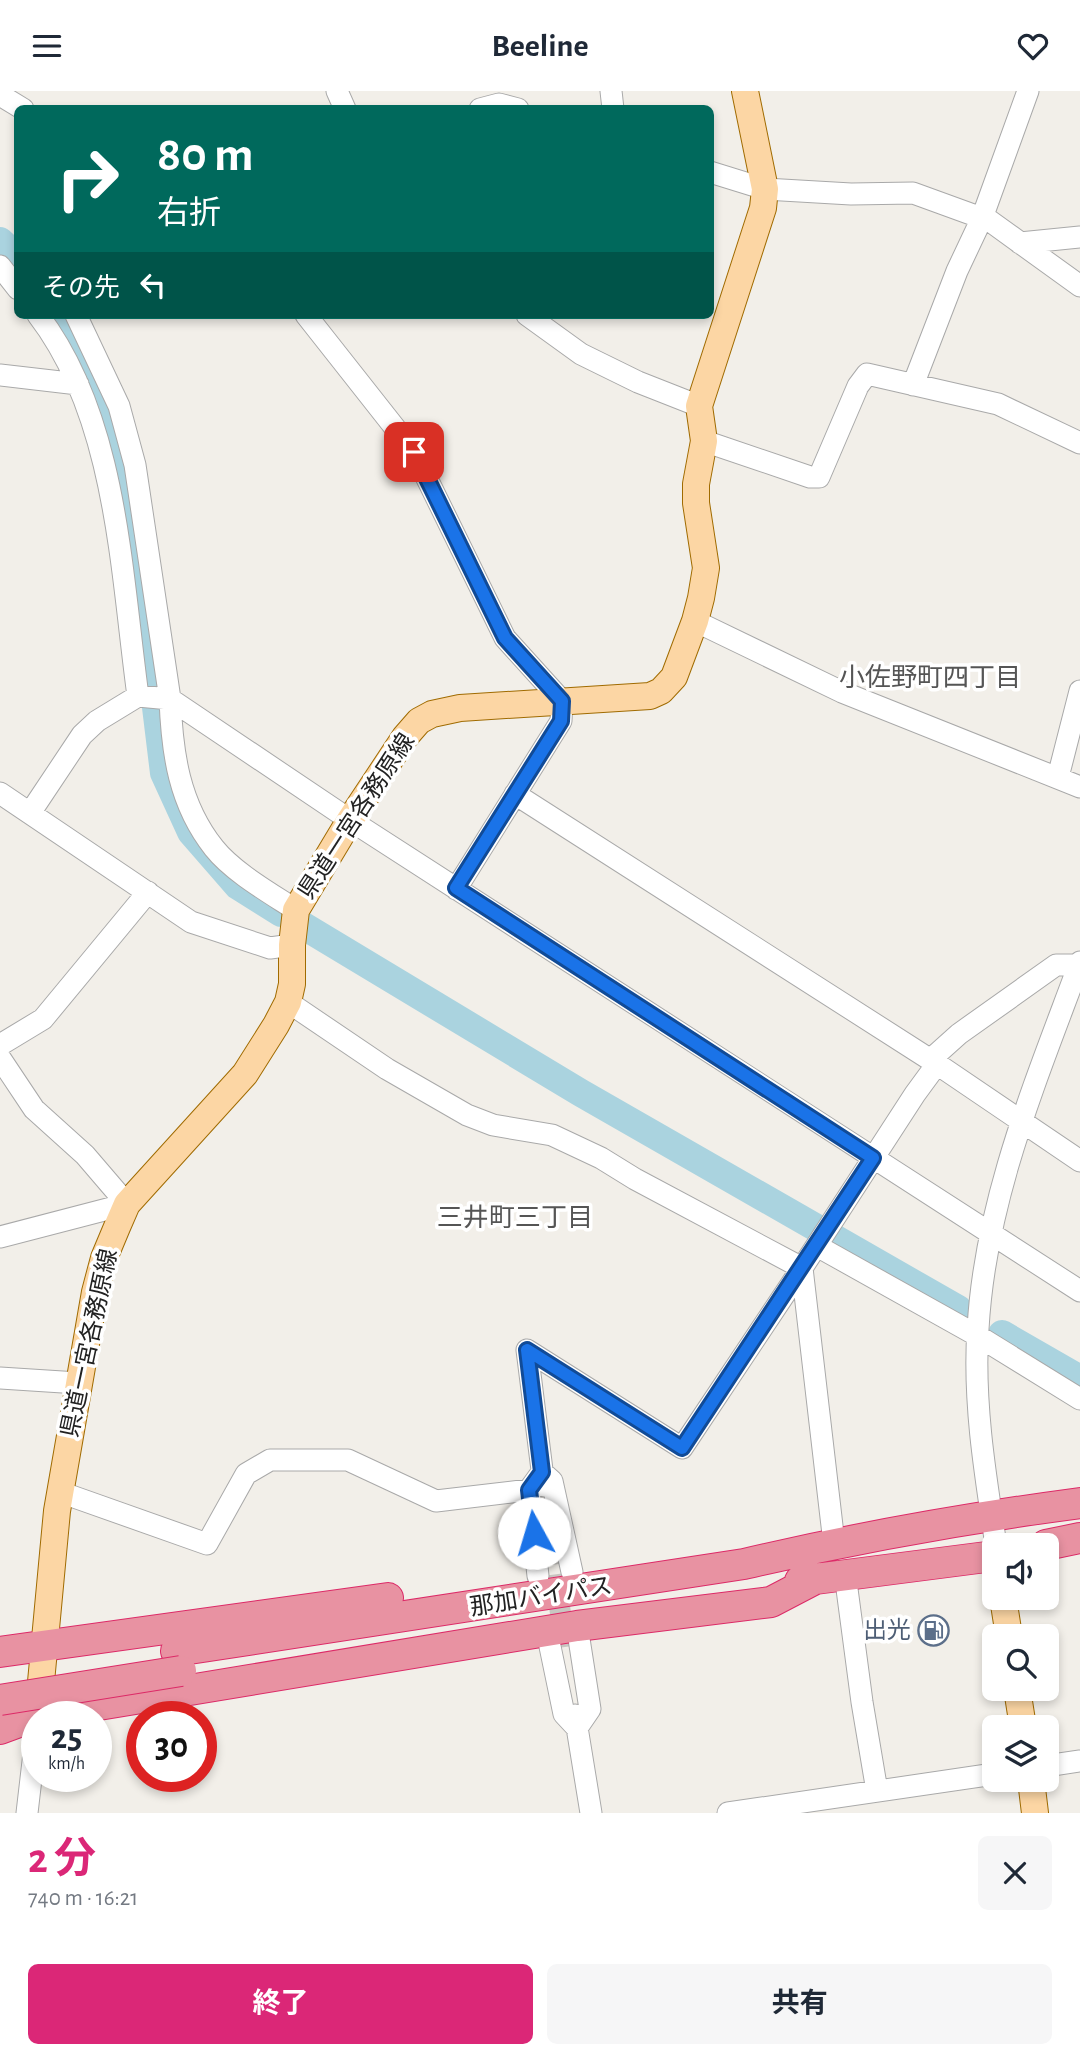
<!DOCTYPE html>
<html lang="ja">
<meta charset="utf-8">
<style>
:root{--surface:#fff;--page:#f6f6f7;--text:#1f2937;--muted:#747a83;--accent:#db2777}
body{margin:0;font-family:"Alegreya Sans","Noto Sans JP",sans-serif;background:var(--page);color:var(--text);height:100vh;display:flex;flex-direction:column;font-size:26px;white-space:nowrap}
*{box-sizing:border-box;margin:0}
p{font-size:23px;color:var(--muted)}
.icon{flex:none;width:38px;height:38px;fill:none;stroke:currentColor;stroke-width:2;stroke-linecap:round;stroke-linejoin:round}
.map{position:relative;height:1722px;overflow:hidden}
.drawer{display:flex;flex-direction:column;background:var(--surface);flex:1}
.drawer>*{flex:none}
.banner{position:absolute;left:14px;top:14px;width:700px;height:214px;border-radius:10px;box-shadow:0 4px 10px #0003;background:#00695c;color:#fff;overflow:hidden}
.tools{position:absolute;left:982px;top:1442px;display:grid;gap:14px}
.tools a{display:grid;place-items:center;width:77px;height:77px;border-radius:10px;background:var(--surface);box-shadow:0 4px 10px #0003;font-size:35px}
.speed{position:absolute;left:21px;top:1610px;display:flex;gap:14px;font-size:35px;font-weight:700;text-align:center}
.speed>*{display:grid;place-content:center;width:91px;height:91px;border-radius:50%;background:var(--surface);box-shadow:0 4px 10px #0003;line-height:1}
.speed small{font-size:18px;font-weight:400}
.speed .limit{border:10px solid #d22;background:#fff;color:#111}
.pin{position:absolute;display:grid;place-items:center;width:60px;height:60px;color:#fff;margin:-30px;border-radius:14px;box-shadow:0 4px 10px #0006}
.me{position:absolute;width:77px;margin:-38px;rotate:354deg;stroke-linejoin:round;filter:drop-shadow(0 0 5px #0008)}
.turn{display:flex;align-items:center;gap:24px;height:147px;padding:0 28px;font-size:32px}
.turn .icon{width:91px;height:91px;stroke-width:2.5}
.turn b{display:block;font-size:49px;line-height:60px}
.then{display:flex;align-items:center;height:66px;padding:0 28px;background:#0003;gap:14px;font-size:26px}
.round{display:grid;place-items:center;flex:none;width:74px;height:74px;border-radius:10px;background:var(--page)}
.head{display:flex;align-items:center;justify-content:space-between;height:119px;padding:0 28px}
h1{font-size:42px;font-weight:700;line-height:52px;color:var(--accent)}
.action{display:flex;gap:14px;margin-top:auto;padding:14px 28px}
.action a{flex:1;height:80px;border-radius:10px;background:var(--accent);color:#fff;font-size:28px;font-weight:700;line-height:80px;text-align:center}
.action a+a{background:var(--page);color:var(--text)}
header{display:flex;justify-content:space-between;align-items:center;height:91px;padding:0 28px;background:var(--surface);font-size:32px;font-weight:700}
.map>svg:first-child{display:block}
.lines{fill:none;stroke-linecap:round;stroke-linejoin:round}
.river{stroke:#aad3df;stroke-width:28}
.minor-tunnel{stroke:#c8c6c1;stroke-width:21;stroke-dasharray:21 10;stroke-linecap:butt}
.minor-casing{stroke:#a9a9a9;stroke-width:23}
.major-casing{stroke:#a06b00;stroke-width:28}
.highway-casing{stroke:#dc2a67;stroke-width:32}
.minor{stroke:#fff;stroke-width:21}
.major{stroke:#fcd6a4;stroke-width:26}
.highway{stroke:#e892a2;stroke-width:30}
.highway-bridge-casing{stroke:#dc2a67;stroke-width:32;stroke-linecap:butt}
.highway-bridge{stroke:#e892a2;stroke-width:30}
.route-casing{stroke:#114b97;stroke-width:18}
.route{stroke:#1a73e8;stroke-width:12}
.labels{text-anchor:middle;stroke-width:7;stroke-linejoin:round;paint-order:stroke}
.street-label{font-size:24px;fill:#222;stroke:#fff}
.service-label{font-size:24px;fill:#4e5e75;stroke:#fff;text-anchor:end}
.neighbourhood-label{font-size:26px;fill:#555;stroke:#fff}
</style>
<header><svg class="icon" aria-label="menu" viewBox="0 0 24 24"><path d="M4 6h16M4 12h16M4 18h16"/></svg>Beeline<svg class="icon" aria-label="heart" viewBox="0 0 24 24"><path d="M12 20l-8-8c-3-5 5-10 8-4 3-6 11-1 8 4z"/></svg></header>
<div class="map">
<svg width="1080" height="1722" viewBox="0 0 1080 1722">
<rect width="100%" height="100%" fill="#f2efe9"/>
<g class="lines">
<path class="river" d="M0,150L18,167
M61,224L95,294L122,386L147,542L164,682L191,741L238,795L281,822
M302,834L581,1002L958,1218
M1002,1243L1080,1288"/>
<path class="minor-tunnel" d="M547,1422L565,1556"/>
<defs>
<path id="minor" d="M337,0L345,18
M611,0L613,18
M0,4L23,18
M480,18L499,13L518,18
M710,81L765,98L851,103L913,102L990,130L1080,195
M1020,152L1080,146
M0,175L18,198
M38,224C117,327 121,481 138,605
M76,224L119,315L135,374L170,608C172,662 179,713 214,757C233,781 270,802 296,819
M306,224L414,361L505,547L562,610L561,630L456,798
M527,224L581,263L638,291L699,315
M0,284L78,293
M913,294L957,180L982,127L1028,0
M704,350L810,386H819L858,295L867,283L998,313L1080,352
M695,530L842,601L1080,696
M1058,686L1080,600
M0,702L191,831L270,857L292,854
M515,703L937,973L1080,1070
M30,722L82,644L97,630L138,605L170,608L350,729L1080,1200
M288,911L387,978L467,1024L493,1034L552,1044L601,1067L635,1088L802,1177L682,1357L527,1259
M0,954L43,928L148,801
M0,967L34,1018L85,1064L127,1113L0,1146
M930,969L959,943L1056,874H1079
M817,1155L978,1245L1080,1308
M527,1259L544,1395
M0,1287L78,1292
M60,1401L207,1453L246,1383L270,1369H348L436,1410L529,1399
M834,1452L802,1177L915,1003L937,973
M996,1454C985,1383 973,1309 978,1238C985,1109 1036,990 1080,871
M845,1483L862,1611L877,1700
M538,1485L529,1399L542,1381L552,1390L572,1481
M547,1541L564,1623L577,1637L590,1618L577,1535
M575,1624L591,1722
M1046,1675L1080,1670
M27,1722L37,1636
M728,1722L994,1683"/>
<path id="major" d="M1003,1507L1009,1545
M1017,1598L1023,1636
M38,1623L57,1420L95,1201L104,1167L117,1136L127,1113L245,983L276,934L288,911L292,893V854L296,819L350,729L405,646L419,630L432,623L460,617L650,605L661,600L674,586L695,530L701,507L706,477L696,412V393L704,350L699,315L763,117L765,98L745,0
M1031,1689L1035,1722"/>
<path id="highway" d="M1046,1454L1080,1447
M800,1490L994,1465
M176,1560L744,1473C855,1447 967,1427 1080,1412
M0,1561L388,1507
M0,1638L38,1624L577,1535L771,1511L817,1487"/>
</defs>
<use href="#minor" class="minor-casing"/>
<use href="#major" class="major-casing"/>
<use href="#highway" class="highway-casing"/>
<use href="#minor" class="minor"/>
<use href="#major" class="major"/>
<use href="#highway" class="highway"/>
<defs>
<path id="highway-bridge" d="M0,1609L181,1580"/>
</defs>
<use href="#highway-bridge" class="highway-bridge-casing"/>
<use href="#highway-bridge" class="highway-bridge"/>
</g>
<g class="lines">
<defs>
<path id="route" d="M414,361L505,547L562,610L561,630L456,797L873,1067L682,1357L527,1259L542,1381L529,1399L534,1442"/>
</defs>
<use href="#route" class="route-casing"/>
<use href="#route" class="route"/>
</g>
<defs>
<symbol id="fuel-ring" viewBox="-11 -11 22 22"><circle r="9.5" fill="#fff" stroke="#5c6f8a" stroke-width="1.5"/><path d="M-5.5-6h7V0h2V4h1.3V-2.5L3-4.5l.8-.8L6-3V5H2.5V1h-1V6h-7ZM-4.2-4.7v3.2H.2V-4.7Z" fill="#5c6f8a"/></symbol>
</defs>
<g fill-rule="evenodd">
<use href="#fuel-ring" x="916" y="1522" width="35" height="35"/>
</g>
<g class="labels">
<g class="street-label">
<text transform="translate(356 725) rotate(-57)" y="8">県道一宮各務原線</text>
<text transform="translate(89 1252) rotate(-78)" y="8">県道一宮各務原線</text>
<text transform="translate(541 1505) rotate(-9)" y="8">那加バイパス</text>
</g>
<g class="service-label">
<text x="911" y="1547">出光</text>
</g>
<g class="neighbourhood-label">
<text x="930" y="595">小佐野町四丁目</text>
<text x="515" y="1135">三井町三丁目</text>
</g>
</g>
</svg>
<div class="tools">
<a><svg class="icon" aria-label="sound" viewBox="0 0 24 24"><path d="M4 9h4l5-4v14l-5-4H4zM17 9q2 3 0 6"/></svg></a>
<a><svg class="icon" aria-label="search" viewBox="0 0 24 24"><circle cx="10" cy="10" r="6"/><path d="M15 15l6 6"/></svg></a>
<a><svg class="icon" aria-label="layers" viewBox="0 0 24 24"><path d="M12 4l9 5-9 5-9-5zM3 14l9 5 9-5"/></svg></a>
</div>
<div class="speed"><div>25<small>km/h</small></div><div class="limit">30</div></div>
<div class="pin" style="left:414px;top:361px;background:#d93025"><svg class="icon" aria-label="arrive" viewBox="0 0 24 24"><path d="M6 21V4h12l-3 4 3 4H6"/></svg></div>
<svg class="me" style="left:534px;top:1442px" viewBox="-20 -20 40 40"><circle r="19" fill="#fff"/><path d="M0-13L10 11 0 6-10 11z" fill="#1a73e8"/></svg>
<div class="banner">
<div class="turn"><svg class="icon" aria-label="right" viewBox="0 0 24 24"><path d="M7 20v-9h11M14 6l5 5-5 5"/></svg><div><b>80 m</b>右折</div></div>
<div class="then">その先<svg class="icon" aria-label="left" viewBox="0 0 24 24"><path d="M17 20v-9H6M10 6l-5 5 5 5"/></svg></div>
</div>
</div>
<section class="drawer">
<div class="head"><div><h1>2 分</h1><p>740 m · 16:21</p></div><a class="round"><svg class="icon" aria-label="close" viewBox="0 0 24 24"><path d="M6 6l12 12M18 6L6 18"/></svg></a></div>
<div class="action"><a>終了</a><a>共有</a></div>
</section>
